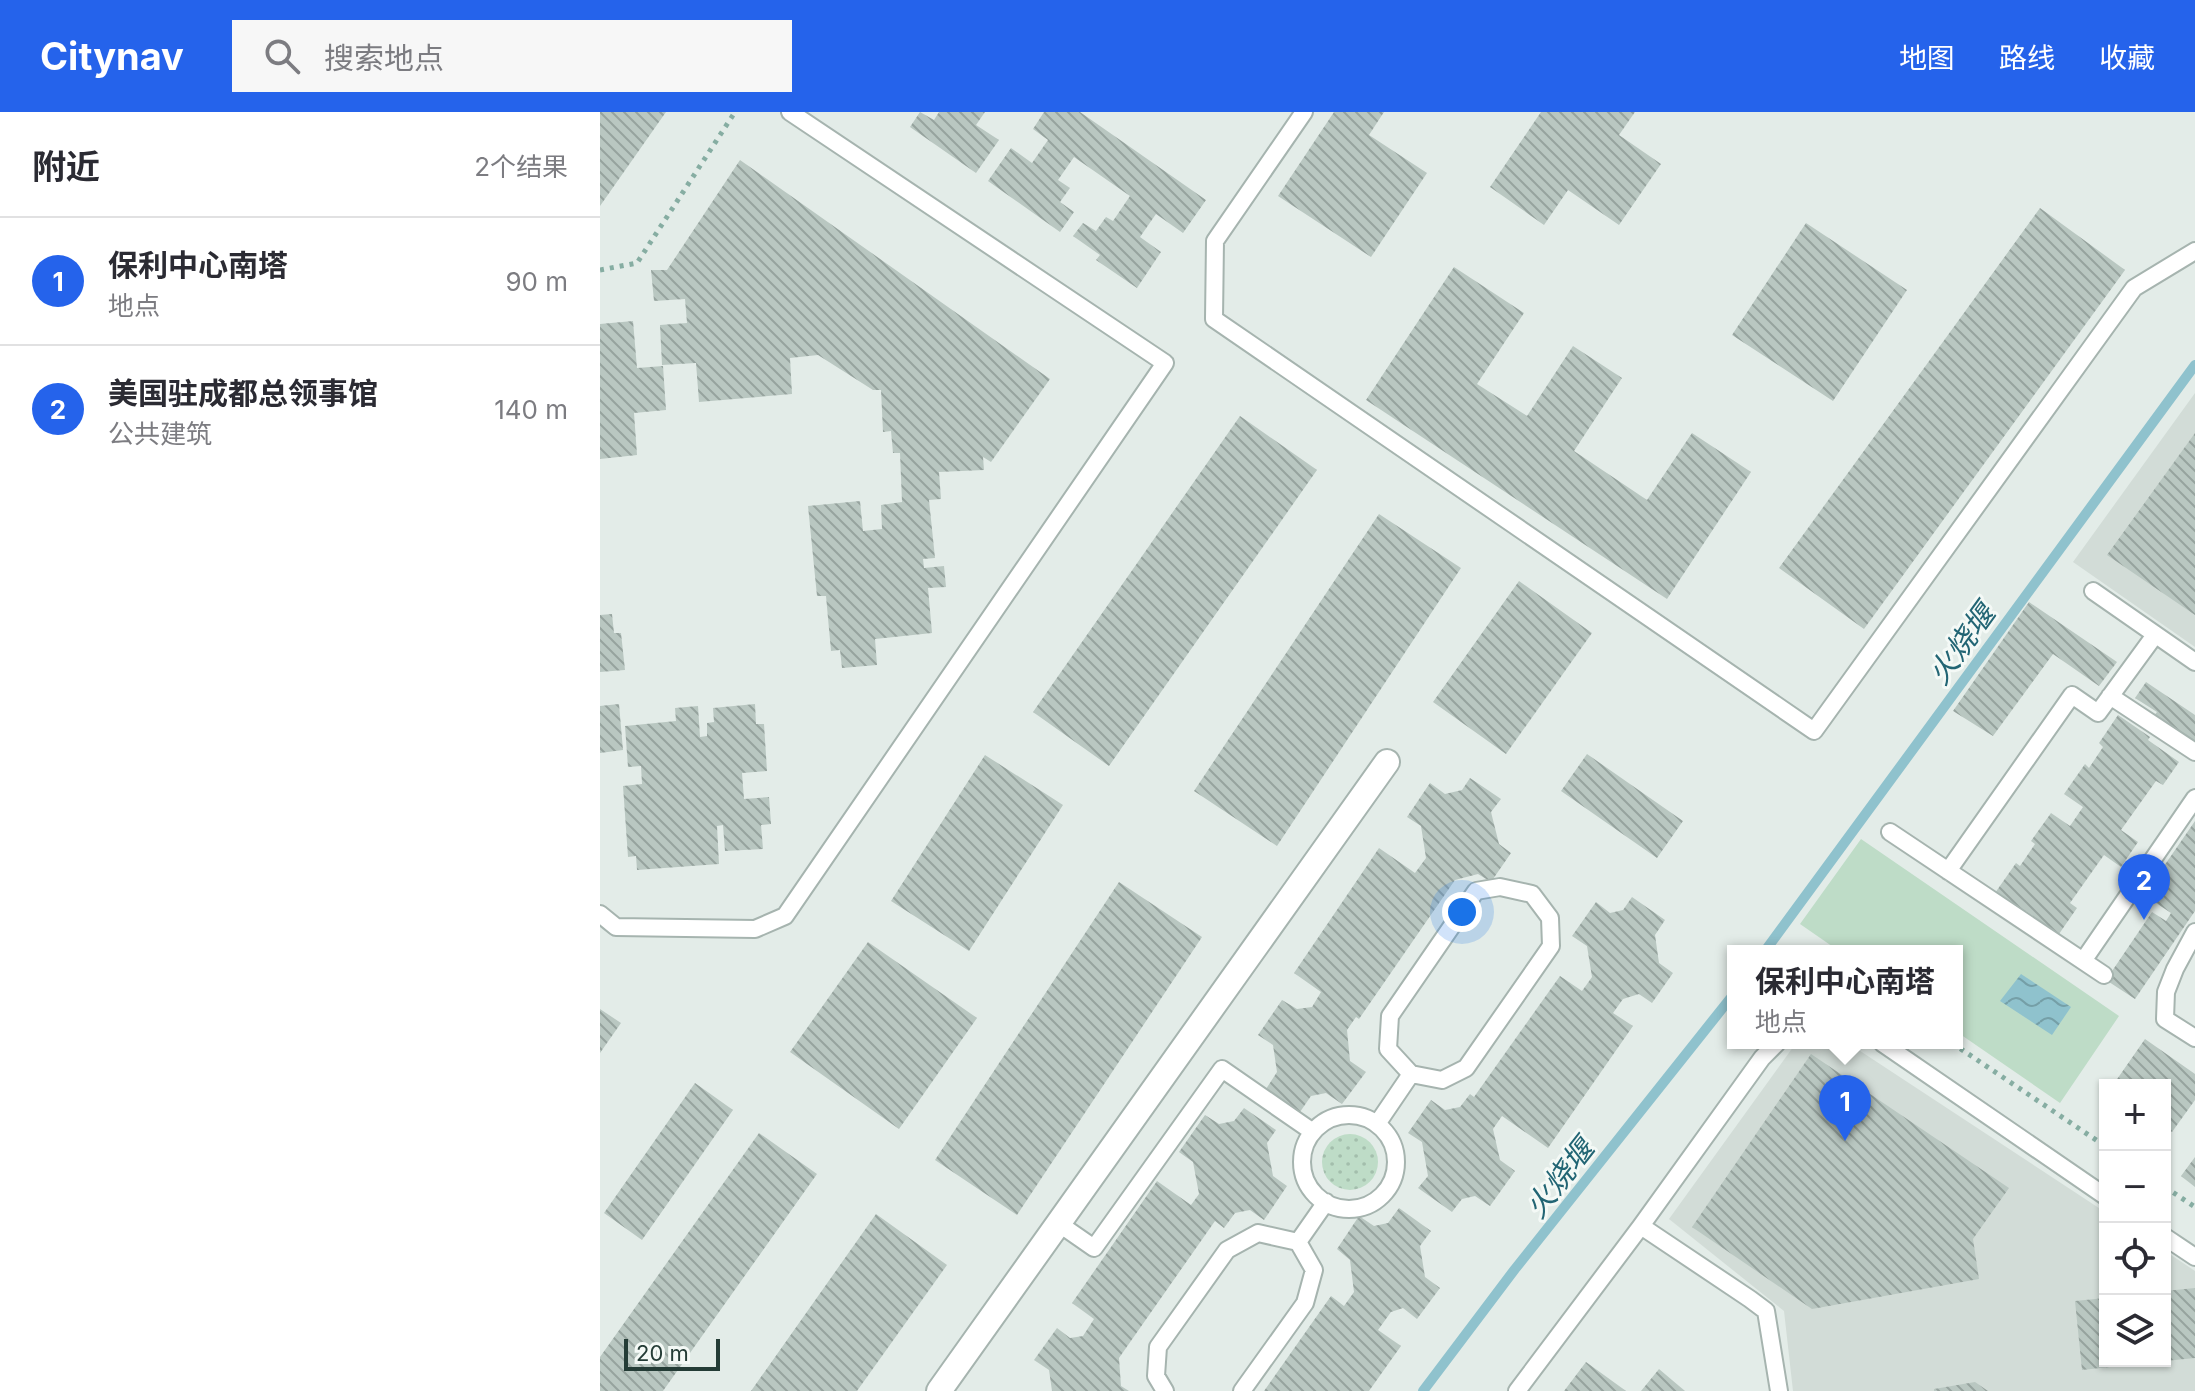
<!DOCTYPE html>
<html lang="zh">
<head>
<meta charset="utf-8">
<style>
  :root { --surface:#fff; --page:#f7f7f7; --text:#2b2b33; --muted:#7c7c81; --line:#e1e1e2; --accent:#2563eb }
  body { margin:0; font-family:Inter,"Noto Sans SC",sans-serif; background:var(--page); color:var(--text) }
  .controls { position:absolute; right:24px; bottom:24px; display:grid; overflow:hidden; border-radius:0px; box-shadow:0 2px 6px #0004 }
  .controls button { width:72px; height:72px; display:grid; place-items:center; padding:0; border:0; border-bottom:2px solid var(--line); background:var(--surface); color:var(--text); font:40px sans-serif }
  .scale { position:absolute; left:24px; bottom:20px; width:96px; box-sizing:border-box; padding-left:8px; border:4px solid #243c36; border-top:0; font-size:22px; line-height:28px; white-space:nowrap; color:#243c36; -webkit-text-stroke:6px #f4f9f6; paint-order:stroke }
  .you { position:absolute; left:862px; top:800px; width:28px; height:28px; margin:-20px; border:6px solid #fff; border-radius:50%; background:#1a73e8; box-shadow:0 0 0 12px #1a73e833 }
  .badge { display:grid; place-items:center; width:52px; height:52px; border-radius:50%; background:var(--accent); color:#fff; font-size:26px; font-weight:700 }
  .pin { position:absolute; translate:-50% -66px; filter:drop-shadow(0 2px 4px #0008) }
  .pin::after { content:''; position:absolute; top:42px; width:28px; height:24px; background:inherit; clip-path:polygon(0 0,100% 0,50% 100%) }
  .popup { position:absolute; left:1127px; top:833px; width:236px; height:104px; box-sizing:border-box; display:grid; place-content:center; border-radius:0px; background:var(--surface); filter:drop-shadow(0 2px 6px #0005); font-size:26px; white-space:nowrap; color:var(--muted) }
  .popup b { font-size:30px; color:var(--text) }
  .popup::after { content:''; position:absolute; left:50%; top:100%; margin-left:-16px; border:16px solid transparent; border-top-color:var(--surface) }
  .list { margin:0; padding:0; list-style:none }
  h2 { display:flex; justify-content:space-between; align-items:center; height:104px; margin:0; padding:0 32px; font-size:34px }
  h2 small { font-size:26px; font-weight:400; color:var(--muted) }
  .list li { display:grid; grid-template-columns:52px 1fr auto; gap:24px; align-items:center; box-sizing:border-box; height:128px; padding:0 32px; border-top:2px solid var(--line) }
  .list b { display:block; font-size:30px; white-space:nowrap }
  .list p { margin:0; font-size:26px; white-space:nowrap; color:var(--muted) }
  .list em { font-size:26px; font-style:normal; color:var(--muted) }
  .icon { flex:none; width:44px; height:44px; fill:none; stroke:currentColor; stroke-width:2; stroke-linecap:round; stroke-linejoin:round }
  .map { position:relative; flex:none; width:1595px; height:1279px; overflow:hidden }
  header { display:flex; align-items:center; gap:48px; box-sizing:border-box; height:112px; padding:0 40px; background:var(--accent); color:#fff }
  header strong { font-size:38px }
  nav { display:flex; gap:44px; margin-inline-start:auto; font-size:28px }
  .search { width:560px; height:72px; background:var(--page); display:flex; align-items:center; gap:20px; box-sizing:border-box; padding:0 28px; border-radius:0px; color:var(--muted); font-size:30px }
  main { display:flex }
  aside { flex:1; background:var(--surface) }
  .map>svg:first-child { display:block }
</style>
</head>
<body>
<header>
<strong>Citynav</strong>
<div class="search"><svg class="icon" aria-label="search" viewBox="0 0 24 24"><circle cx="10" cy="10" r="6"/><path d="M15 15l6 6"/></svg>搜索地点</div>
<nav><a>地图</a><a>路线</a><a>收藏</a></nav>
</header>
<main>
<aside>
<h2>附近<small>2个结果</small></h2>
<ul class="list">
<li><span class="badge">1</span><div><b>保利中心南塔</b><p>地点</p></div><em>90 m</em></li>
<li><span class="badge">2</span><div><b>美国驻成都总领事馆</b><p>公共建筑</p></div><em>140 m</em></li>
</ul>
</aside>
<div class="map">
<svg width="1595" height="1279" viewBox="0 0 1595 1279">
  <defs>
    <pattern id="garden-dots" width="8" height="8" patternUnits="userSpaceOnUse" patternTransform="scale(2)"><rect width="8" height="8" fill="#bedcc7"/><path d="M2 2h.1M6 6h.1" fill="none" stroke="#a3beac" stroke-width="1.8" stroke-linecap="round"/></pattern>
    <pattern id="water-waves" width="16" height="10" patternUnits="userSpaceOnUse" patternTransform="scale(2)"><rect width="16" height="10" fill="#8fc2cd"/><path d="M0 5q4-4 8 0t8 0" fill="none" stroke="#759fa7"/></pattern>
    <pattern id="building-back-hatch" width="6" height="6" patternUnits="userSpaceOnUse" patternTransform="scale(2)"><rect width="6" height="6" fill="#b9c7c1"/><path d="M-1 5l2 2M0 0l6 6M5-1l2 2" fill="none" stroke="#96a39e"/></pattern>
  </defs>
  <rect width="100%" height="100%" fill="#e3ece8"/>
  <path fill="#d2dcd7" d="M1595 281V535L1473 450Z
    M1196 931H1248L1505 1100V1249H1565V1139L1595 1159V1279H1193L1184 1199 1069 1107Z"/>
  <path fill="url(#garden-dots)" d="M722 1050a28 28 0 1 1 56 0a28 28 0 1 1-56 0Z"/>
  <path fill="#bedcc7" d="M1261 727 1519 904 1460 991 1357 920V839H1239L1200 812Z"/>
  <path fill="url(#water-waves)" d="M1421 862 1471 895 1452 923 1400 889Z"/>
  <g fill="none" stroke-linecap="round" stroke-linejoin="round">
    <path stroke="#8fc2cd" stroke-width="10" d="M1165 839 1595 253
      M823 1279 915 1157 1133 883"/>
  </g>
  <path fill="url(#building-back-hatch)" d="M0 0H66L0 94Z
    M320 0 334 8 339 0H385L376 13 399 28 376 61 310 15Z
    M444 0H480L606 88 583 121 556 102 540 125 561 140 537 176 496 148 500 143 473 124 483 111 496 119 506 105 513 109 530 84 474 45 458 68 470 76 460 90 474 100 460 120 388 69 411 36 432 51 448 28 433 17Z
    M734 0H784L769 23 827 61 771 145 678 84Z
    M941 0H1035L1019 23 1061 52 1019 113 968 78 944 113 890 75Z
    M140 48 450 267 391 350 383 345 384 358 339 360 341 387 329 388 335 446 323 447 324 456 344 454 346 475 328 476 332 521 275 527 277 553 242 556 240 538 231 539 226 484H217L208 394 260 389 263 419 282 417 281 393 302 390 300 341H293L291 319 283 320 281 278H273L218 243 190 246 192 282 99 290 96 251 62 253 60 213 87 211 85 187 54 189 51 158H67Z
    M1440 96 1525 158 1264 517 1179 456Z
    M1206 111 1307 178 1233 289 1132 223Z
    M854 155 924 201 877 272 927 304 973 234 1022 266 974 339 1047 388 1092 321 1151 360 1067 487 766 288Z
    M33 209 37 256 63 254 66 298 34 301 37 343 0 347V212Z
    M640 304 717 358 509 654 433 600Z
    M1595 321V503L1507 443Z
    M779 402 861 456 677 734 594 679Z
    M919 469 992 521 906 642 833 590Z
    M1429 490 1517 550 1499 574 1453 542 1393 624 1353 599Z
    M12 502 14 521H21L25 558 0 560V503Z
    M1546 570 1595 603V634L1552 606 1557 600 1535 586Z
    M19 592 23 638 0 641V594Z
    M155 592 156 612H164L167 659 142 661 144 687 169 685 171 712 161 713 163 737 125 739 123 713 117 714 119 752 37 758 36 744 28 745 23 674 42 672 41 654 28 655 25 614 76 609 75 596 98 594 100 625 107 624V611L114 610 113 596Z
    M1518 603 1550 625 1548 628 1579 650 1563 673 1556 669 1521 718 1538 730 1521 755 1504 743 1470 791 1477 796 1459 822 1426 799 1424 802 1395 781 1416 751 1420 754 1435 732 1431 729 1451 701 1470 714 1483 695 1464 682 1485 652 1489 656 1503 635 1499 631Z
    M987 642 1083 709 1057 746 961 679Z
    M385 643 463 693 369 839 291 789Z
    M870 666 901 687 891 700 899 732 911 741 891 770 878 762 855 768 759 907 756 905 747 918 750 949 766 960 742 992 726 981 711 984 700 1000 666 977 677 960 673 933 658 923 682 888 697 897 712 895 721 880 694 861 779 736 815 761 826 746 821 714 807 705 830 671 845 682 862 678Z
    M1595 709V799L1535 887 1506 868 1552 800 1566 809 1571 801 1544 783Z
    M519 770 602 825 417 1103 335 1048Z
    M1032 785 1065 808 1055 823 1059 851 1073 861 1052 891 1039 882 1023 887 1013 901 1033 914 948 1036 902 1004 893 1017 900 1048 915 1059 890 1094 875 1084 862 1087 852 1100 818 1076 828 1064 822 1030 808 1021 831 988 845 998 860 995 870 982 874 985 960 864 982 879 992 865 987 834 972 824 996 790 1010 801 1023 798Z
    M268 830 377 906 299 1017 190 940Z
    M0 897 21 911 0 941Z
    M1545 927 1595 962V988L1572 1020 1565 1015V973H1513Z
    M1211 942 1409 1076 1373 1127 1379 1167 1212 1197 1092 1115Z
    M95 971 133 998 42 1128 4 1101Z
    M644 996 676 1018 667 1031 673 1064 687 1074 664 1108 650 1098 635 1101 624 1116 615 1109 519 1246 521 1274 529 1279H452L449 1258 434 1248 457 1216 470 1226 483 1224 494 1207 472 1191 557 1069 591 1093 599 1082 593 1050 579 1040 605 1003 619 1012 634 1009Z
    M159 1021 217 1062 63 1279H0V1245Z
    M1595 1045V1075L1581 1064Z
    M799 1096 831 1119 820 1134 825 1165 840 1176 817 1207 803 1196 791 1200 778 1218 801 1234 769 1279H664L731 1184 744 1194 754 1180 750 1148 737 1137 759 1104 774 1114 788 1111Z
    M276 1102 347 1153 257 1279H151Z
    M1595 1176V1246L1565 1249V1179Z
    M1505 1186V1249H1546V1251L1482 1258 1475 1189Z
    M986 1250 1026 1279H964Z
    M1059 1257 1085 1279H1041Z
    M1375 1270 1388 1279H1334V1277Z"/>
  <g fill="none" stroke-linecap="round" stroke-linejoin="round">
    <g stroke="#a6b4af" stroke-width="20">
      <path id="lane" d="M704 0 615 129 614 207 1214 619 1534 176 1595 139
        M1493 479 1595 550
        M1510 584 1595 640
        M1290 720 1504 863
        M1348 759 1472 583 1498 601 1555 523
        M0 802 16 815 155 817 185 804 565 251 190 0
        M1595 820 1575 857 1566 880 1565 907 1595 926
        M1483 849 1595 686
        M1282 931 1505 1084
        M702 1050a47 47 0 1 1 94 0a47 47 0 1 1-94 0Z
        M777 1012 811 962 842 968 866 956 951 834 950 806 932 782 900 775 876 779 790 904 788 937 811 962
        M458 1111 494 1136 622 957 713 1020
        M1041 1114 1150 1187 1166 1199 1179 1279
        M1565 1125 1595 1145
        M698 1130 726 1090
        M565 1279 556 1264 558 1235 627 1138 658 1121 698 1130 714 1158 705 1191 642 1279
        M917 1279 1041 1114 1162 946 1177 931"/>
    </g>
    <g stroke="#a6b4af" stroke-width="28">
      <path id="street" d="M339 1279 787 650"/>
    </g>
    <path stroke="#86ada2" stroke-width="5" stroke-dasharray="4 6" stroke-linecap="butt" d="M0 158 37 151 135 0
      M1352 931 1505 1034
      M1565 1075 1595 1095"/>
    <use href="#lane" stroke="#fff" stroke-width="16"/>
    <use href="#street" stroke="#fff" stroke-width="24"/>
  </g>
  <g text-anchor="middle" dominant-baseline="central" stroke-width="6" stroke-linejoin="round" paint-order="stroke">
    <g font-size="30" font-style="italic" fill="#226574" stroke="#f4f9f6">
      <text transform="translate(1361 532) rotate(-54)">火烧堰</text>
      <text transform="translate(959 1066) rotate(-52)">火烧堰</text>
    </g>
  </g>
</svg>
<div class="controls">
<button>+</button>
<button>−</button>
<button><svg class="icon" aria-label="locate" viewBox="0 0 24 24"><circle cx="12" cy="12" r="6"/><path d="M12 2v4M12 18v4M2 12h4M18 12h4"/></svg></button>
<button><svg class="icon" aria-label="layers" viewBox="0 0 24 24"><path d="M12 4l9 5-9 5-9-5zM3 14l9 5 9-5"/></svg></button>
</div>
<div class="scale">20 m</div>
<div class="you"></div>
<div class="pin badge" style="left:1245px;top:1029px">1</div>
<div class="popup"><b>保利中心南塔</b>地点</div>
<div class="pin badge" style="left:1544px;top:808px">2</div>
</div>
</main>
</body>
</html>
